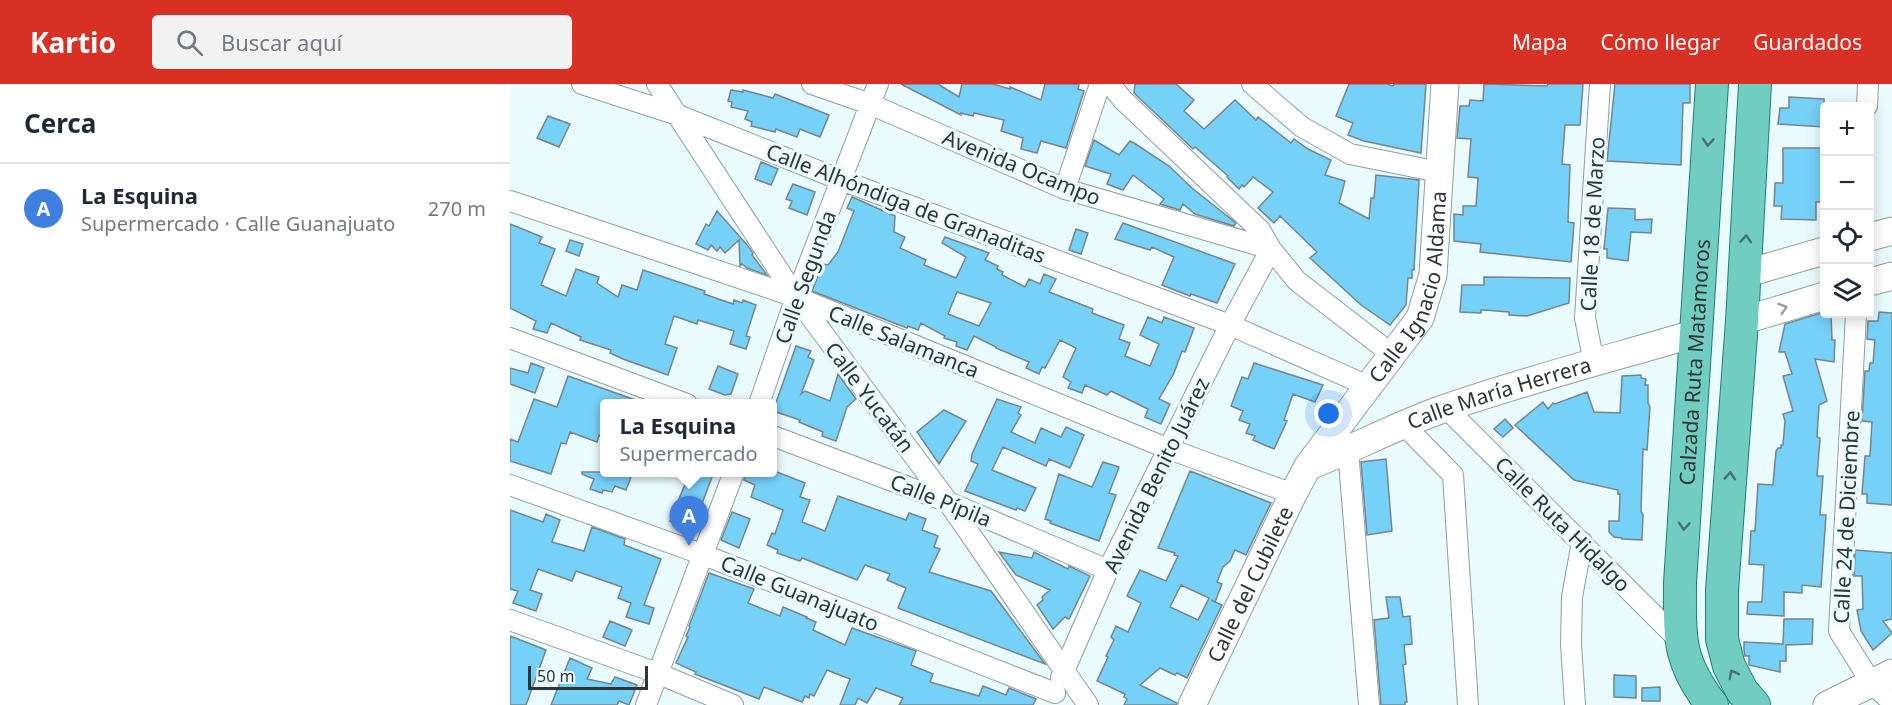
<!DOCTYPE html>
<html lang="es">
<head>
<meta charset="utf-8">
<style>
  :root { --surface:#fff; --page:#f2f2f3; --text:#1f2937; --muted:#747a83; --line:#e0e1e3; --accent:#d93025 }
  body { margin:0; font-family:"Noto Sans",sans-serif; background:var(--page); color:var(--text) }
  .controls { position:absolute; right:18px; top:18px; display:grid; overflow:hidden; border-radius:6px; box-shadow:0 3px 15px #0003 }
  .controls button { width:54px; height:54px; display:grid; place-items:center; padding:0; border:0; border-bottom:2px solid var(--line); background:var(--surface); color:var(--text); font:30px sans-serif }
  .scale { position:absolute; left:18px; bottom:15px; width:120px; box-sizing:border-box; padding-left:6px; border:3px solid #2e3536; border-top:0; font-size:16px; line-height:21px; white-space:nowrap; color:#2e3536; -webkit-text-stroke:4px #eafbfd; paint-order:stroke }
  .you { position:absolute; left:819px; top:330px; width:21px; height:21px; margin:-15px; border:4px solid #fff; border-radius:50%; background:#1a73e8; box-shadow:0 0 0 9px #1a73e833 }
  .badge { display:grid; place-items:center; width:39px; height:39px; border-radius:50%; background:var(--accent); color:#fff; font-size:20px; font-weight:700 }
  .pin { position:absolute; translate:-50% -50px; filter:drop-shadow(0 2px 3px #0008) }
  .pin::after { content:''; position:absolute; top:32px; width:21px; height:18px; background:inherit; clip-path:polygon(0 0,100% 0,50% 100%) }
  .popup { position:absolute; left:90px; top:315px; width:177px; height:78px; box-sizing:border-box; display:grid; place-content:center; border-radius:6px; background:var(--surface); filter:drop-shadow(0 2px 4px #0005); font-size:20px; white-space:nowrap; color:var(--muted) }
  .popup b { font-size:22px; color:var(--text) }
  .popup::after { content:''; position:absolute; left:50%; top:100%; margin-left:-12px; border:12px solid transparent; border-top-color:var(--surface) }
  .list { margin:0; padding:0; list-style:none }
  h2 { display:flex; justify-content:space-between; align-items:center; height:78px; margin:0; padding:0 24px; font-size:26px }
  h2 small { font-size:20px; font-weight:400; color:var(--muted) }
  .list li { display:grid; grid-template-columns:39px 1fr auto; gap:18px; align-items:center; box-sizing:border-box; height:90px; padding:0 24px; border-top:2px solid var(--line) }
  .list b { display:block; font-size:22px; white-space:nowrap }
  .list p { margin:0; font-size:20px; white-space:nowrap; color:var(--muted) }
  .list em { font-size:20px; font-style:normal; color:var(--muted) }
  .icon { flex:none; width:33px; height:33px; fill:none; stroke:currentColor; stroke-width:2; stroke-linecap:round; stroke-linejoin:round }
  .map { position:relative; flex:none; width:1382px; height:621px; overflow:hidden }
  header { display:flex; align-items:center; gap:36px; box-sizing:border-box; height:84px; padding:0 30px; background:var(--accent); color:#fff }
  header strong { font-size:28px }
  nav { display:flex; gap:33px; margin-inline-start:auto; font-size:21px }
  .search { width:420px; height:54px; background:var(--page); display:flex; align-items:center; gap:15px; box-sizing:border-box; padding:0 21px; border-radius:6px; color:var(--muted); font-size:22px }
  main { display:flex }
  aside { flex:1; background:var(--surface) }
  .map>svg:first-child { display:block }
</style>
</head>
<body>
<header>
<strong>Kartio</strong>
<div class="search"><svg class="icon" aria-label="search" viewBox="0 0 24 24"><circle cx="10" cy="10" r="6"/><path d="M15 15l6 6"/></svg>Buscar aquí</div>
<nav><a>Mapa</a><a>Cómo llegar</a><a>Guardados</a></nav>
</header>
<main>
<aside>
<h2>Cerca<small></small></h2>
<ul class="list">
<li><span class="badge" style="background:#3f7fe0">A</span><div><b>La Esquina</b><p>Supermercado · Calle Guanajuato</p></div><em>270 m</em></li>
</ul>
</aside>
<div class="map">
<svg width="1382" height="621" viewBox="0 0 1382 621">
  <rect width="100%" height="100%" fill="#eafbfd"/>
  <path fill="#76d1f9" stroke="#77848b" stroke-width="1.5" fill-rule="evenodd" d="M391 0H428L449 13 452 0H483L500 5V3L531 16 535 0H569L568 5 574 7 556 64 531 57 527 69 511 65 513 54 491 47 494 36 464 29 463 32 451 29V31Z
    M625 0H666L684 16 674 27 694 45 725 16 746 36 748 33 781 59 784 55 798 65 821 76 815 91 835 97 829 119 859 135 861 114H864L866 91 909 96 904 186H902V194H898L896 221 880 241 851 221 800 174 807 168 770 132 764 139 748 124 763 108 743 93 734 103 732 101 729 105 717 93 718 92 685 63 683 65 624 9Z
    M839 0H877L883 2 884 0H916L911 69 854 57 838 51 843 39 826 32Z
    M974 0 1037 2 1038 0H1073L1070 41H1055L1052 80 1060 81 1058 138 1064 139 1061 178 970 168 971 160 944 157V130L953 131V122H966L968 94 958 93 961 55 947 54 950 22H959L960 16 973 17Z
    M1105 0H1180V19H1173L1171 81 1097 77Z
    M221 6 233 8V6L263 14 265 10 319 31 310 53 290 45 287 53 266 45 265 48 241 42 242 38 235 35 238 27 221 23 222 18 218 17Z
    M1279 13 1314 15V43L1268 40 1270 24H1279Z
    M38 32 60 40 49 63 27 54Z
    M584 56 609 71 620 57 624 59 659 82 683 105 726 139 724 142 685 130 673 120 670 126 650 120 654 115 623 91 613 106 597 100 601 90 575 82Z
    M1273 64H1314V118H1306V136L1271 135 1272 122H1264L1265 99H1273Z
    M251 78 268 85 261 101 245 95Z
    M283 100 305 108 297 131 279 124 282 117 276 115Z
    M342 113 385 132 384 148 395 153 390 164 416 176 414 181 446 194 456 173 432 159 435 153 479 169 475 176 488 182 487 185 493 188 492 191 515 203 519 195 530 200 534 190 546 195 539 208 583 225 582 229 614 241 609 255 620 259 615 272 640 282 649 260 630 251 638 233 652 239 654 233 684 244 675 268 672 267 664 289 649 315 660 320 651 340 635 333 638 325 601 307 597 311 575 301 572 309 558 304 561 298 553 293 566 264 550 256 535 284 532 283 529 290 516 284 519 278 486 264V263L464 252 457 266 446 262 447 258 434 254 435 252 411 239 408 246 398 242 397 244 302 207 313 180 318 181 328 168 344 127 337 124ZM447 208 481 219 469 242 438 230Z
    M1098 124 1125 125V136L1142 135 1141 149 1121 148 1118 177 1097 174V165H1094Z
    M207 127 238 162 243 169 242 171 257 191 237 184 232 180 230 182 229 156 215 169 210 163 207 167 201 161 198 166 186 160 196 140 199 142Z
    M613 139 725 180 707 219 681 210 680 212 652 201 664 173 642 163 640 166 605 155Z
    M0 140 32 153 29 159 45 165 31 201 56 212 66 185 89 193 87 199 108 213 112 201 127 206 133 186 195 207 194 210 223 220 224 216 232 219 233 216 246 221 236 252 240 253 236 265 220 260 224 247 188 236 187 240 164 232 155 260 167 264 158 291 113 275 100 269 101 266 70 256 71 253 41 239 37 249 23 245 26 237 0 224Z
    M566 145 578 149 571 170 559 166Z
    M60 156 73 160 69 172 56 167Z
    M974 193 1060 194 1059 219 1017 232 999 231V228L974 226H971V229L950 228 952 201H974Z
    M1314 228 1321 230 1322 256H1325L1324 278 1305 275 1317 317 1309 321 1307 353 1310 354 1307 392H1313L1310 431H1316L1311 503 1292 501V509L1274 508V532L1237 530 1238 518H1252L1254 481 1239 480 1241 447H1245L1248 400 1263 401 1266 367 1268 364H1271V361H1273L1275 337 1273 330 1283 327 1273 292 1282 290 1275 268H1269L1275 240Z
    M1369 228 1382 229V421L1357 419V410H1352L1355 372H1360L1362 338 1352 337 1355 287H1359L1360 279H1363L1365 256 1357 255 1358 237H1368Z
    M286 262 301 267 298 273 304 276 291 310 295 307 320 317 328 290 346 315 337 323 326 357 312 352 313 348 289 338 290 336 263 327Z
    M21 279 34 284 25 309 0 300V284L18 289Z
    M744 279 813 301 805 318 783 310 774 336 777 337 764 365 743 356 745 352 736 349 740 340 729 336 733 327 721 322 732 293 738 295Z
    M208 282 228 290 221 310 215 311 199 305Z
    M1131 291V294L1136 295 1135 301H1138V319L1140 323 1137 366 1133 365 1131 427 1133 431 1132 453V456L1112 455V454L1104 453 1099 448V437H1109L1110 410H1108V406L1064 396 1005 341 1033 318 1038 325 1043 319 1045 320 1077 308 1084 328 1110 329 1112 292Z
    M58 292 131 318 130 320H95V354L89 351 87 358 60 348 56 360 51 359 41 390 0 377V355L8 358 24 315 47 323Z
    M487 315 511 323 508 329 511 331 501 348 525 359 531 344 551 353 556 343 574 351 560 384 539 375 536 382 493 363 482 386 526 404 515 427 507 424 506 426 455 407 468 380 461 377 462 370Z
    M434 326 456 337 429 380 407 348Z
    M995 335 1003 344 993 353 984 345Z
    M876 375 882 447 857 451 851 378Z
    M593 378 609 383 599 409 606 411 589 457 540 439 541 437 535 435 549 390 582 403Z
    M680 387 761 419 736 471 725 466 720 477 713 483 707 498 712 500 705 518 701 516 712 521 677 594 667 589 665 591 650 584 630 601 667 619 666 621H614L617 615 614 613 615 610 587 597 598 573 596 572 604 556 601 553 606 542 618 548 631 519 617 512 630 486 656 497 668 472 664 471 665 469 648 464ZM671 501 699 514 688 536 660 523Z
    M72 388H123L116 406 105 402 102 408 93 406 92 409 80 405 84 395 72 390Z
    M180 388H204L188 430 183 428 177 444 160 437Z
    M236 388H267L295 399 290 413 300 416 292 438 315 447 328 412 396 436 399 429 416 435 412 446 428 452 424 463 430 465 419 488 481 507 535 580 388 524 396 504 377 496 380 490 355 481 347 496 292 474 290 477 267 469 268 466 257 461 262 449 265 450 273 426 241 413 245 401 234 396Z
    M0 426 33 438 36 430 50 436 42 458 74 467 82 443 115 455 114 461 151 475 134 521 144 524 139 540 116 533 121 519 108 514 112 503 66 487 62 497 28 485 20 506 32 510 26 527 3 519 8 507 0 505Z
    M222 428 240 435 229 464 211 456Z
    M1345 466 1382 469V535L1373 537 1382 549 1363 566 1351 547 1347 526 1353 525 1352 492H1344Z
    M489 468 522 474 524 468 558 485 559 482 580 492 559 535 555 533 543 545 527 521 533 516 532 513 540 506 506 491Z
    M199 489 244 505 238 519 270 532 273 523 297 533 296 534 306 538 303 546 335 561 342 544 406 567 401 581 423 590 420 598 469 612 473 602 496 611 499 604 526 615 523 621H389L393 614 366 604 357 619 348 614 345 621H330L340 595 317 586 304 612 300 610 299 614 295 612 292 618 254 603 249 615 239 611 185 590 186 588 166 579 178 553 176 552 180 543 179 542Z
    M876 513H890L893 533 900 532 902 560 894 561 896 580 893 581 897 618H895V621H871L864 536 879 534Z
    M1274 535H1303L1302 560 1276 561V577H1270V588L1239 581V572H1235L1234 566V558L1273 560Z
    M100 537 122 546 115 562 93 553Z
    M0 552 36 566 16 621H0Z
    M60 574 82 584 77 595 101 600 105 593 127 601 119 621 109 617 107 621H41Z
    M1104 591 1126 592V614L1104 613Z
    M1150 603V617H1132V604Z"/>
  <g fill="none" stroke-linecap="round" stroke-linejoin="round">
    <g stroke="#8e9ea0" stroke-width="22">
      <path id="street" d="M72 0 168 31 331 96 720 241 858 302
        M147 0 286 213 438 418 578 621
        M302 0 360 20 555 105 761 165
        M600 0 613 16 750 146 761 165 787 197 883 271
        M742 0 792 43 840 70 929 88
        M1357 22 1358 0
        M555 105 590 0
        M0 117 286 213 659 365 783 410
        M1346 230 1329 547 1362 600 1382 618
        M0 254 177 320
        M1084 279 1075 234 1090 0
        M249 320 286 213 368 0
        M936 324 1170 557
        M893 340 943 391 958 621
        M263 352 438 418 598 486
        M838 366 859 621
        M0 401 194 471 545 609
        M0 536 147 589 223 621
        M551 594 598 486 720 241 761 165
        M136 621 224 388
        M1065 621 1061 560 1062 513 1072 458"/>
    </g>
    <g stroke="#8e9ea0" stroke-width="29">
      <g id="secondary">
        <path d="M1360 153 1382 147"/>
        <path d="M1234 190 1314 167"/>
        <path d="M1360 198 1382 192"/>
        <path d="M1232 237 1314 212"/>
        <path id="s1" d="M799 382C845 364 887 341 933 325 1016 296 1102 274 1187 249"/>
        <path id="s2" d="M682 621 783 410 798 382 910 234 923 191 935 0"/>
        <path d="M1317 621 1382 589"/>
      </g>
    </g>
    <g stroke="#1c8175" stroke-width="34">
      <g id="primary">
        <path id="s3" d="M1202 621C1167 576 1170 553 1170 499L1202 0"/>
        <path d="M1244 621 1232 607 1219 582 1212 555V506L1232 237 1245 0"/>
      </g>
    </g>
    <use href="#street" stroke="#fff" stroke-width="20"/>
    <use href="#secondary" stroke="#fff" stroke-width="27"/>
    <use href="#primary" stroke="#71ccc1" stroke-width="32"/>
  </g>
  <defs><path id="oneway-chevron" d="M-2-3.5L2.5 0L-2 3.5" fill="none" stroke-width="1.6" stroke-linecap="round" stroke-linejoin="round" transform="scale(1.5)"/></defs>
  <g stroke="#49716e">
    <use href="#oneway-chevron" transform="translate(1198 58) rotate(94)"/>
    <use href="#oneway-chevron" transform="translate(1236 155) rotate(-86)"/>
    <use href="#oneway-chevron" transform="translate(1220 392) rotate(-86)"/>
    <use href="#oneway-chevron" transform="translate(1174 442) rotate(94)"/>
    <use href="#oneway-chevron" transform="translate(1223 590) rotate(-118)"/>
  </g>
  <use stroke="#969a9a" href="#oneway-chevron" transform="translate(1273 224) rotate(-17)"/>
  <g text-anchor="middle" dominant-baseline="central" stroke-width="6" stroke-linejoin="round" paint-order="stroke">
    <g font-size="21" fill="#2e3536" stroke="#eafbfd">
      <text transform="translate(512 83) rotate(22)">Avenida Ocampo</text>
      <text transform="translate(396 119) rotate(21)">Calle Alhóndiga de Granaditas</text>
      <text transform="translate(1082 140) rotate(-87)">Calle 18 de Marzo</text>
      <text transform="translate(295 193) rotate(-70)">Calle Segunda</text>
      <text stroke="none"><textPath href="#s2" startOffset="477">Calle Ignacio Aldama</textPath></text>
      <text transform="translate(394 257) rotate(22)">Calle Salamanca</text>
      <text stroke="none"><textPath href="#s3" startOffset="351">Calzada Ruta Matamoros</textPath></text>
      <text stroke="none"><textPath href="#s1" startOffset="204">Calle María Herrera</textPath></text>
      <text transform="translate(360 313) rotate(53)">Calle Yucatán</text>
      <text transform="translate(646 391) rotate(-64)">Avenida Benito Juárez</text>
      <text transform="translate(431 416) rotate(22)">Calle Pípila</text>
      <text transform="translate(1336 433) rotate(-87)">Calle 24 de Diciembre</text>
      <text transform="translate(1053 440) rotate(45)">Calle Ruta Hidalgo</text>
      <text stroke="none"><textPath href="#s2" startOffset="134">Calle del Cubilete</textPath></text>
      <text transform="translate(290 509) rotate(22)">Calle Guanajuato</text>
    </g>
  </g>
</svg>
<div class="controls">
<button>+</button>
<button>−</button>
<button><svg class="icon" aria-label="locate" viewBox="0 0 24 24"><circle cx="12" cy="12" r="6"/><path d="M12 2v4M12 18v4M2 12h4M18 12h4"/></svg></button>
<button><svg class="icon" aria-label="layers" viewBox="0 0 24 24"><path d="M12 4l9 5-9 5-9-5zM3 14l9 5 9-5"/></svg></button>
</div>
<div class="scale">50 m</div>
<div class="you"></div>
<div class="pin badge" style="left:179px;top:462px;background:#3f7fe0">A</div>
<div class="popup"><b>La Esquina</b>Supermercado</div>
</div>
</main>
</body>
</html>
